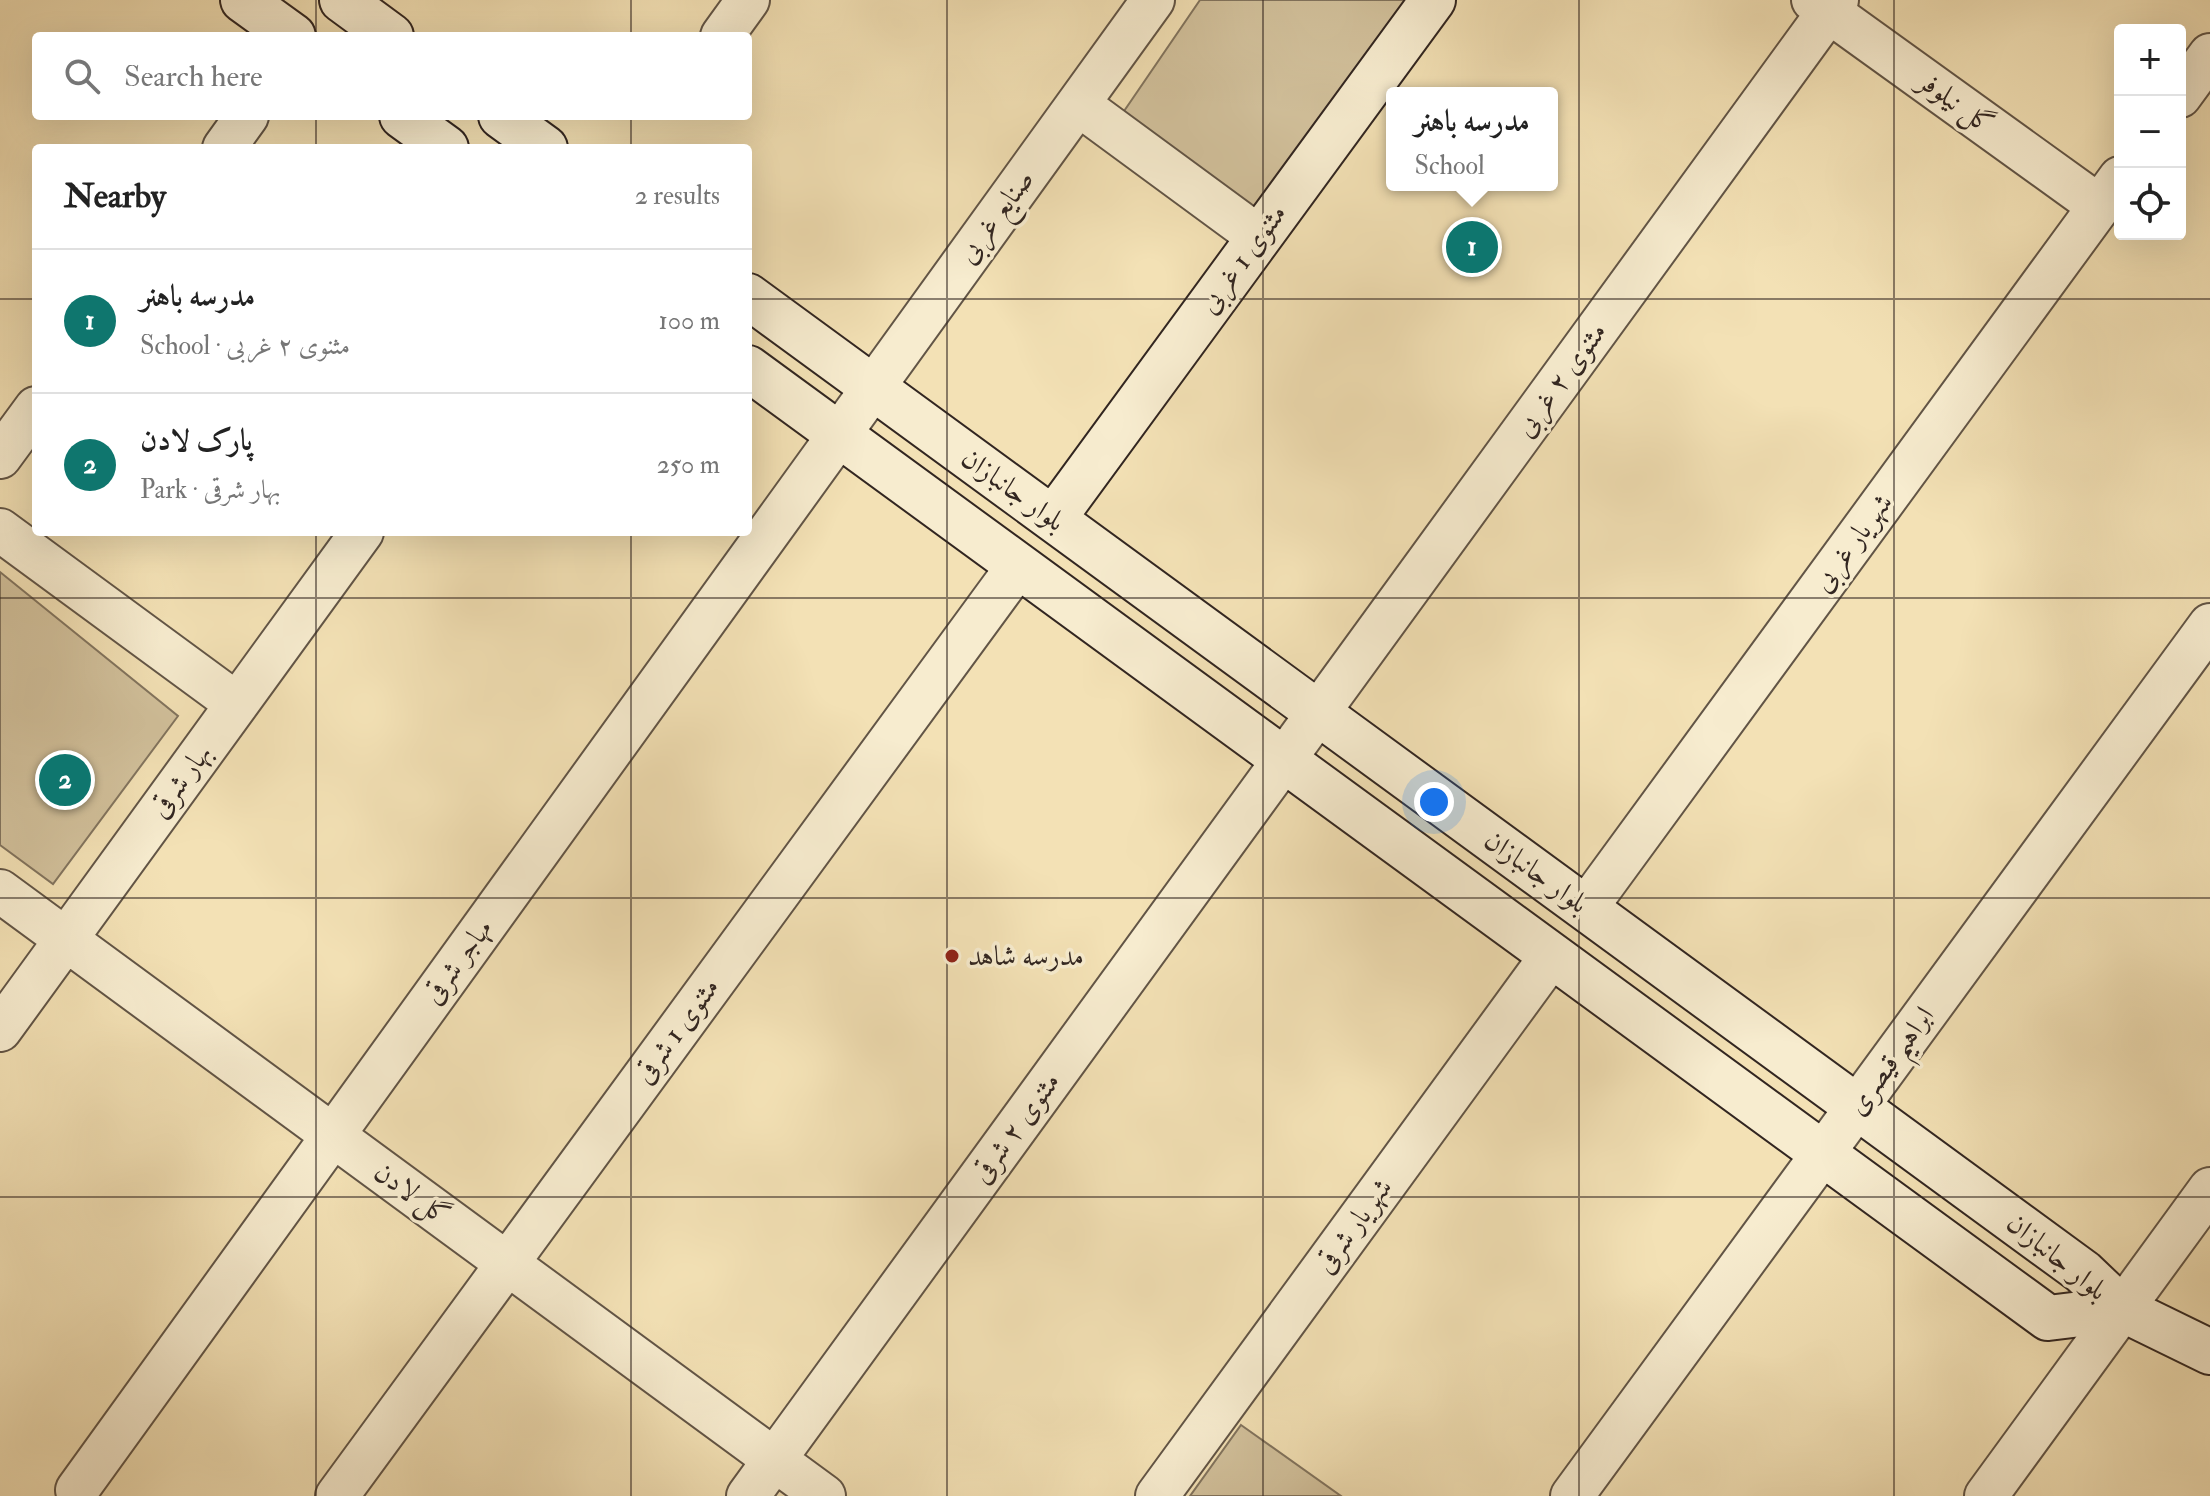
<!DOCTYPE html>
<html lang="en">
<head>
<meta charset="utf-8">
<style>
  :root { --surface:#fff; --page:#f6f6f6; --text:#222; --muted:#767676; --line:#e0e0e0; --accent:#0f766e }
  body { margin:0; font-family:"IM FELL Double Pica",Amiri,serif; background:var(--page); color:var(--text) }
  .controls { position:absolute; right:24px; top:24px; display:grid; overflow:hidden; border-radius:8px; box-shadow:0 8px 32px #0002 }
  .controls button { width:72px; height:72px; display:grid; place-items:center; padding:0; border:0; border-bottom:2px solid var(--line); background:var(--surface); color:var(--text); font:40px sans-serif }
  .you { position:absolute; left:1434px; top:802px; width:28px; height:28px; margin:-20px; border:6px solid #fff; border-radius:50%; background:#1a73e8; box-shadow:0 0 0 12px #1a73e833 }
  .badge { display:grid; place-items:center; width:52px; height:52px; border-radius:50%; background:var(--accent); color:#fff; font-size:26px; font-weight:700 }
  .pin { position:absolute; translate:-50% -50%; border:4px solid #fff; box-shadow:0 2px 8px #0006 }
  .popup { position:absolute; left:1386px; top:87px; width:172px; height:104px; box-sizing:border-box; display:grid; place-content:center; border-radius:8px; background:var(--surface); filter:drop-shadow(0 2px 6px #0005); font-size:26px; white-space:nowrap; color:var(--muted) }
  .popup b { font-size:30px; color:var(--text) }
  .popup::after { content:''; position:absolute; left:50%; top:100%; margin-left:-16px; border:16px solid transparent; border-top-color:var(--surface) }
  .list { margin:0; padding:0; list-style:none }
  h2 { display:flex; justify-content:space-between; align-items:center; height:104px; margin:0; padding:0 32px; font-size:34px }
  h2 small { font-size:26px; font-weight:400; color:var(--muted) }
  .list li { display:grid; grid-template-columns:52px 1fr auto; gap:24px; align-items:center; box-sizing:border-box; height:144px; padding:0 32px; border-top:2px solid var(--line) }
  .list b { display:block; font-size:30px; white-space:nowrap }
  .list p { margin:0; font-size:26px; white-space:nowrap; color:var(--muted) }
  .list em { font-size:26px; font-style:normal; color:var(--muted) }
  .icon { flex:none; width:44px; height:44px; fill:none; stroke:currentColor; stroke-width:2; stroke-linecap:round; stroke-linejoin:round }
  .map { position:relative; flex:none; width:2210px; height:1496px; overflow:hidden }
  .search { position:absolute; background:var(--surface); box-shadow:0 8px 32px #0002; left:32px; top:32px; width:720px; height:88px; display:flex; align-items:center; gap:20px; box-sizing:border-box; padding:0 28px; border-radius:8px; color:var(--muted); font-size:30px }
  .panel { position:absolute; background:var(--surface); box-shadow:0 8px 32px #0002; left:32px; top:144px; width:720px; height:392px; border-radius:8px }
  .map>svg:first-child { display:block }
</style>
</head>
<body>
<div class="map">
<svg width="2210" height="1496" viewBox="0 0 2210 1496">
  <rect width="100%" height="100%" fill="#f3e1b5"/>
  <filter id="stains"><feTurbulence type="fractalNoise" baseFrequency=".0025" numOctaves="4"/><feColorMatrix values="0 0 0 0 .2 0 0 0 0 .09 0 0 0 0 .02 0 0 0 .5 -.17"/></filter>
  <radialGradient id="worn" r=".72"><stop offset=".6" stop-color="#630" stop-opacity="0"/><stop offset="1" stop-color="#630" stop-opacity=".3"/></radialGradient>
  <path fill="#d2c19c" stroke="#82745e" stroke-width="2" d="M1200 0H1408L1253 214 1120 117Z
    M0 572 178 716 53 884 0 845Z
    M1241 1425 1341 1496H1190Z"/>
  <g fill="none" stroke-linecap="round" stroke-linejoin="round">
    <g stroke="#625546" stroke-width="46">
      <path id="street" d="M1813 0 2099 206
        M722 36 748 0
        M2180 96 2210 55
        M1078 104 1259 237
        M224 148 247 116
        M0 457 36 408
        M0 530 237 704
        M0 891 824 1496
        M1586 908 2120 178
        M0 1030 362 532
        M77 1490 1153 0
        M337 1496 1018 566
        M748 1496 1837 0
        M1157 1496 1552 955
        M1572 1496 2210 625
        M1986 1496 2210 1189"/>
    </g>
    <g stroke="#322621" stroke-width="48">
      <path id="secondary" d="M243 0 293 36
        M342 0 391 36
        M402 116 446 148
        M501 116 545 148
        M748 296 2083 1272 2122 1309 2210 1352
        M748 368 2048 1318 2122 1309
        M1053 519 1433 0"/>
    </g>
    <use href="#street" stroke="#f7eccf" stroke-width="42"/>
    <use href="#secondary" stroke="#f7eccf" stroke-width="44"/>
  </g>
  <path fill="none" stroke="#322621" stroke-width="2" stroke-opacity="0.55" d="M316 0V36M631 0V36M947 0V1496M1263 0V1496M1579 0V1496M1894 0V1496M316 116V148M631 116V148M0 299H36M748 299H2210M316 532V1496M631 532V1496M0 598H2210M0 898H2210M0 1197H2210"/>
  <circle fill="#8f2418" stroke="#f7eccf" stroke-width="3" cx="952" cy="956" r="8"/>
  <g text-anchor="middle" dominant-baseline="central" stroke-width="7" stroke-linejoin="round" paint-order="stroke">
    <g font-size="28" fill="#322621" stroke="#f7eccf">
      <text transform="translate(1956 103) rotate(36)">گل نیلوفر</text>
      <text transform="translate(996 217) rotate(-54)">صنایع غربی</text>
      <text transform="translate(1243 259) rotate(-54)">مثنوی 1 غربی</text>
      <text transform="translate(1561 380) rotate(-54)">مثنوی ۲ غربی</text>
      <text transform="translate(1013 490) rotate(36)">بلوار جانبازان</text>
      <text transform="translate(1853 543) rotate(-54)">شهریار غربی</text>
      <text transform="translate(181 781) rotate(-54)">بهار شرقی</text>
      <text transform="translate(1536 872) rotate(36)">بلوار جانبازان</text>
      <text transform="translate(458 962) rotate(-54)">مهاجر شرقی</text>
      <text transform="translate(677 1031) rotate(-54)">مثنوی 1 شرقی</text>
      <text transform="translate(1891 1061) rotate(-54)">ابراهیم قیصری</text>
      <text transform="translate(1016 1128) rotate(-54)">مثنوی ۲ شرقی</text>
      <text transform="translate(412 1194) rotate(36)">گل لادن</text>
      <text transform="translate(1354 1226) rotate(-54)">شهریار شرقی</text>
      <text transform="translate(2057 1257) rotate(39)">بلوار جانبازان</text>
    </g>
    <g font-size="28" fill="#322621" stroke="#f7eccf" text-anchor="start">
      <text x="968" y="956">مدرسه شاهد</text>
    </g>
  </g>
  <rect width="100%" height="100%" filter="url(#stains)"/>
  <rect width="100%" height="100%" fill="url(#worn)"/>
</svg>
<div class="controls">
<button>+</button>
<button>−</button>
<button><svg class="icon" aria-label="locate" viewBox="0 0 24 24"><circle cx="12" cy="12" r="6"/><path d="M12 2v4M12 18v4M2 12h4M18 12h4"/></svg></button>
</div>
<div class="you"></div>
<div class="pin badge" style="left:1472px;top:247px">1</div>
<div class="popup"><b>مدرسه باهنر</b>School</div>
<div class="pin badge" style="left:65px;top:780px">2</div>
<div class="search"><svg class="icon" aria-label="search" viewBox="0 0 24 24"><circle cx="10" cy="10" r="6"/><path d="M15 15l6 6"/></svg>Search here</div>
<section class="panel">
<h2>Nearby<small>2 results</small></h2>
<ul class="list">
<li><span class="badge">1</span><div><b>مدرسه باهنر</b><p>School · مثنوی ۲ غربی</p></div><em>100 m</em></li>
<li><span class="badge">2</span><div><b>پارک لادن</b><p>Park · بهار شرقی</p></div><em>250 m</em></li>
</ul>
</section>
</div>
</body>
</html>
